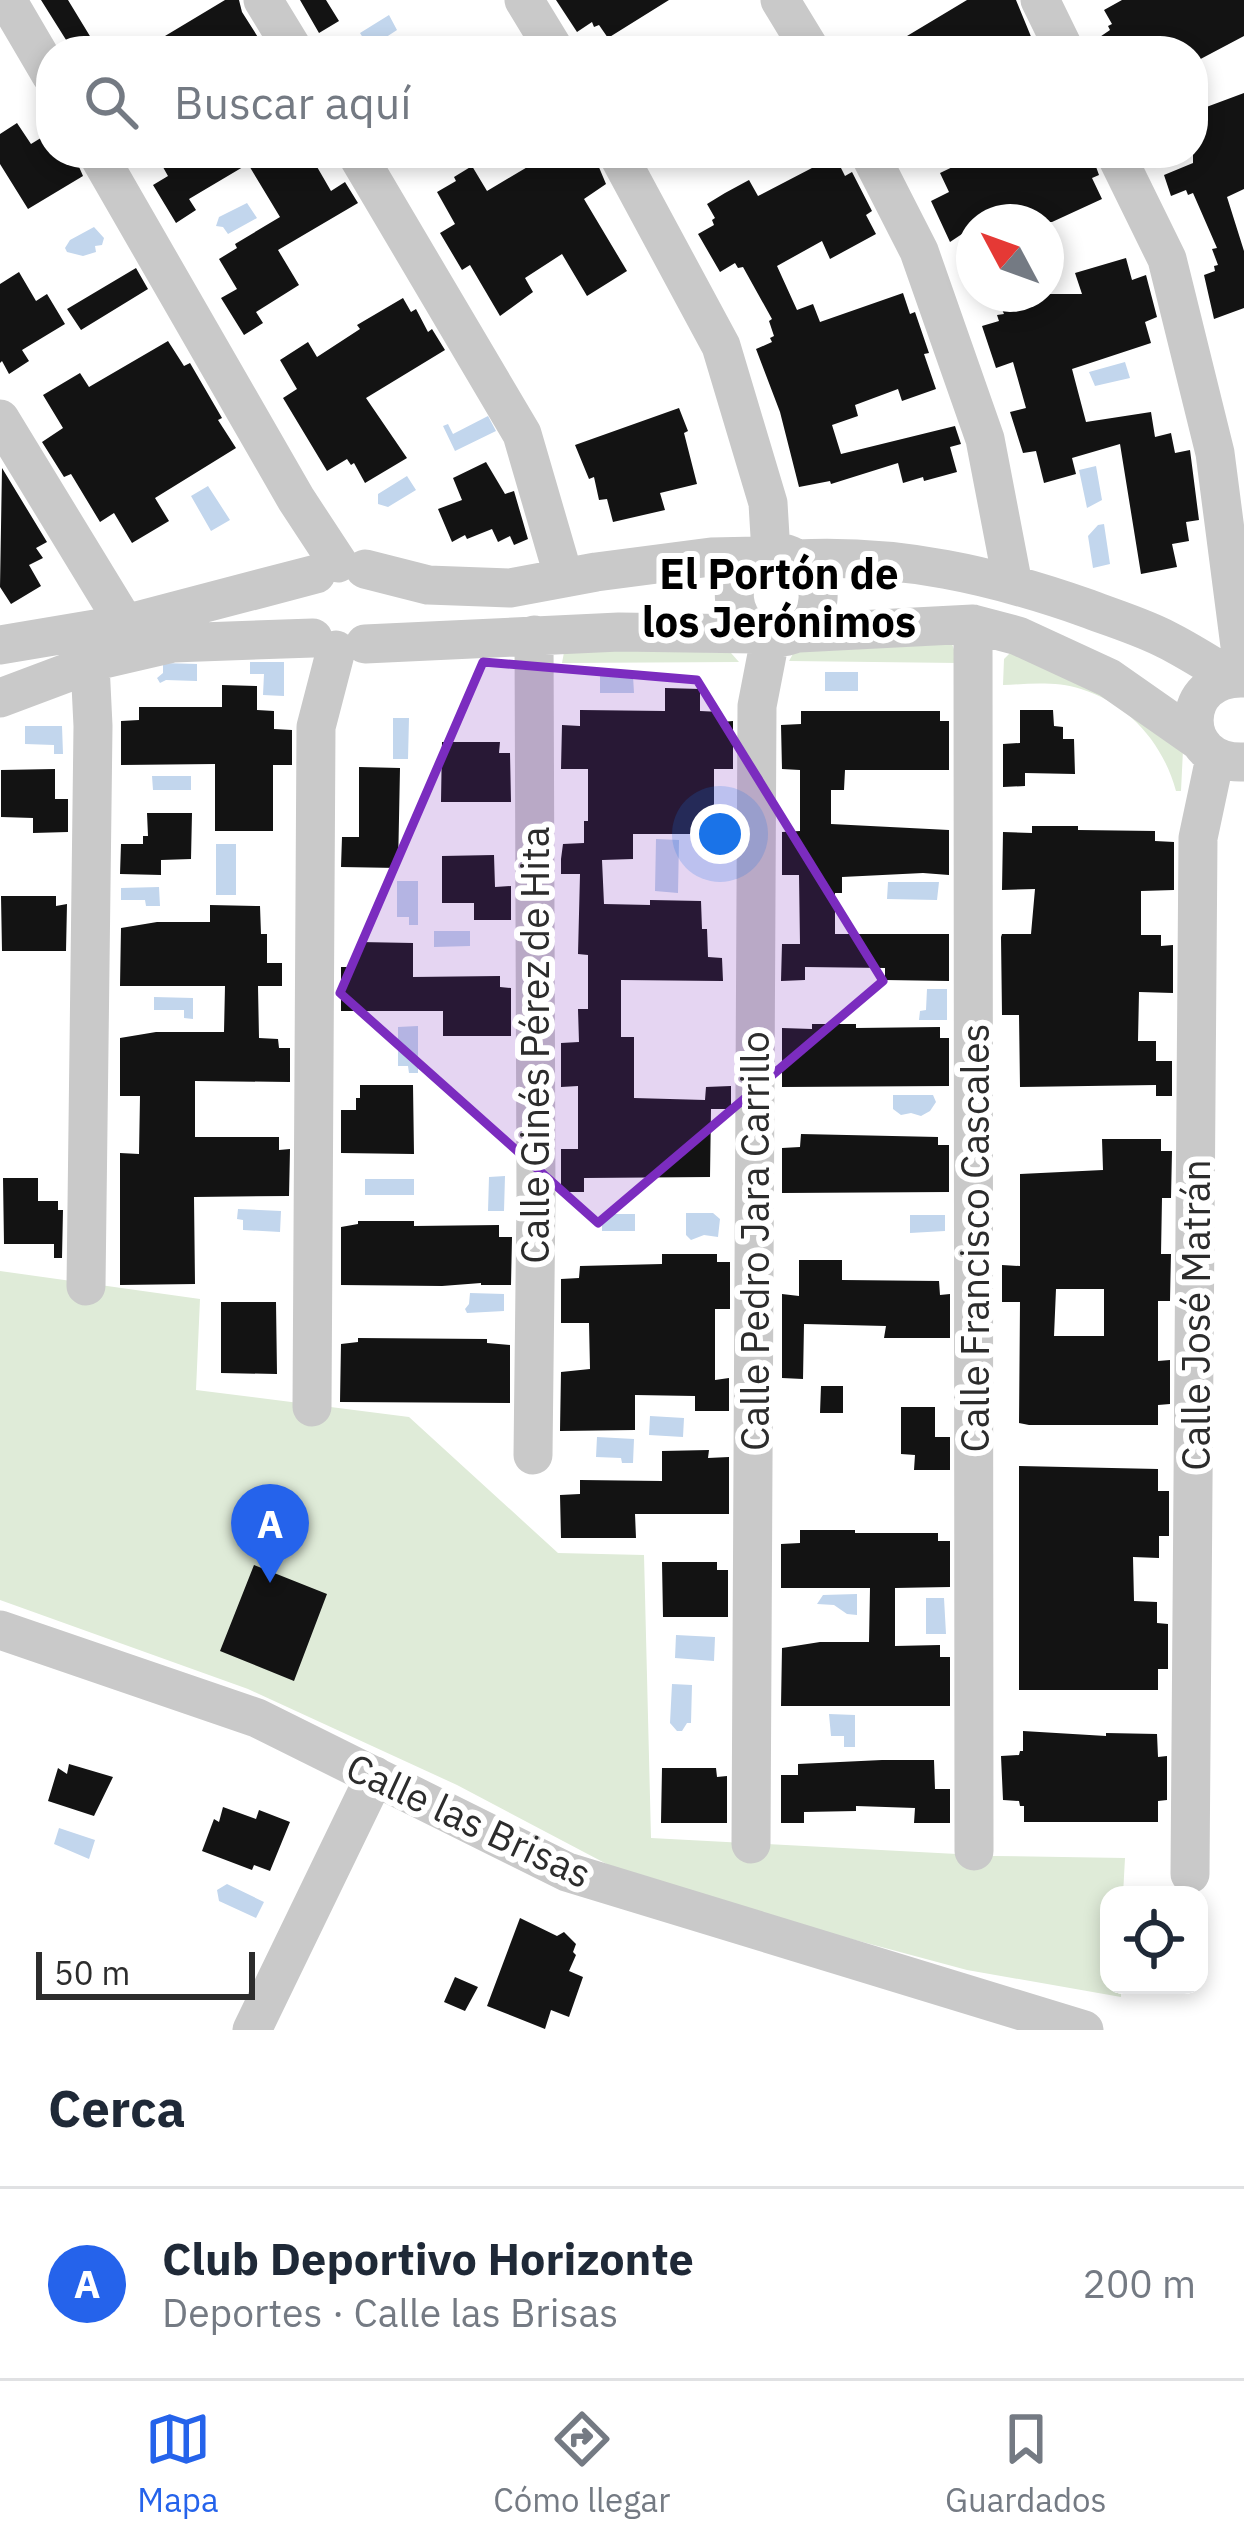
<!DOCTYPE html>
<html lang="es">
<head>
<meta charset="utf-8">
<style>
  :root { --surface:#fff; --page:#f2f2f3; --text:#1f2937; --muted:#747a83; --line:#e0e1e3; --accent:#2563eb }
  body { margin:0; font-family:"IBM Plex Sans",sans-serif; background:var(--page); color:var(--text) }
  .controls { position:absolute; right:36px; bottom:36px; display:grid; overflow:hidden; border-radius:24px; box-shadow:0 6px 18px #0003 }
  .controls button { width:108px; height:108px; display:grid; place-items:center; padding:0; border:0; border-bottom:3px solid var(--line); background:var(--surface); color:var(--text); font:60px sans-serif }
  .compass { position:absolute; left:956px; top:204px; width:108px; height:108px; border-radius:50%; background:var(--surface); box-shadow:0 6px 18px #0003; rotate:311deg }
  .scale { position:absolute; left:36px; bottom:30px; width:219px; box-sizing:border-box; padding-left:12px; border:6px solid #2c2c2c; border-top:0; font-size:33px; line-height:42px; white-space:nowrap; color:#2c2c2c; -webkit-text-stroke:9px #fff; paint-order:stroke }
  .you { position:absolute; left:720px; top:834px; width:42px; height:42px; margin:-30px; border:9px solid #fff; border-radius:50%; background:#1a73e8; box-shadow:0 0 0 18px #1a73e833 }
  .badge { display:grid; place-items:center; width:78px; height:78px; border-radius:50%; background:var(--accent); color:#fff; font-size:39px; font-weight:700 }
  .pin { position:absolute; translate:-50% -99px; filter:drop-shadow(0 3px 6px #0008) }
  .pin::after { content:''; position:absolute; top:63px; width:42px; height:36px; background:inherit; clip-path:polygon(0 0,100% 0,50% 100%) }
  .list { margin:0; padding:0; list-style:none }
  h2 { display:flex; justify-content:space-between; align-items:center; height:156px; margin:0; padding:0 48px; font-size:51px }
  h2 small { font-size:39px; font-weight:400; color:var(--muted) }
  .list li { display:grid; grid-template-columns:78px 1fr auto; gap:36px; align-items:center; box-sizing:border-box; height:192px; padding:0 48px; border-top:3px solid var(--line) }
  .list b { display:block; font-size:45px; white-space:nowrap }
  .list p { margin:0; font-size:39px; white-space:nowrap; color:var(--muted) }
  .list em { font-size:39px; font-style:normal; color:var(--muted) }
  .icon { flex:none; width:66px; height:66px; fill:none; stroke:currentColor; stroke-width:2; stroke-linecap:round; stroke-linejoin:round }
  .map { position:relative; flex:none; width:1244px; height:2030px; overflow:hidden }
  .search { position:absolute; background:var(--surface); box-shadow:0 6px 18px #0003; left:36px; right:36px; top:36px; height:132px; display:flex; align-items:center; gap:30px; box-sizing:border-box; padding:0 42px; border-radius:48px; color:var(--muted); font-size:45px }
  .sheet { height:348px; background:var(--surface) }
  nav { display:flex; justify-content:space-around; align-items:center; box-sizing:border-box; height:168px; border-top:3px solid var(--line); background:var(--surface); font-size:33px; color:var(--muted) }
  nav a { display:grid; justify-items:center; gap:6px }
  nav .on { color:var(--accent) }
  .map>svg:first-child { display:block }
</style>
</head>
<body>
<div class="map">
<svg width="1244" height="2030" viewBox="0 0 1244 2030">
  <rect width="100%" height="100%" fill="#fff"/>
  <path fill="#dfebd8" d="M952 644 959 663 789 661 794 652Z
    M565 647 731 653 739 662 562 663Z
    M1011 652 1088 680 1183 750 1181 791H1176C1163 743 1129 704 1081 689 1056 681 1028 684 1003 685L1004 659Z
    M0 1271 200 1299 196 1390 409 1417 558 1553 644 1555 651 1838 995 1856 1125 1858 1123 1895H1109V1985H1121V1997L967 1970 762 1915 618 1870 457 1785 248 1689 0 1600Z"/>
  <path fill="#c2d6ed" d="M389 15 397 30 365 51 362 46 365 41 360 33Z
    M247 203 257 218 228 234 223 227 216 226 219 217Z
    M94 227 104 238 102 245 95 246 96 252 83 256 67 252 65 248 70 240Z
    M1125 362 1130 378 1095 386 1089 372Z
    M488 416 496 431 455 451 443 426 448 424 453 434Z
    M1096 466 1102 500 1087 508 1079 470Z
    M407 476 416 490 388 507 378 504V494Z
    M208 486 230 520 211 531 191 496Z
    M1104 524 1110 564 1093 568 1088 536 1098 525Z
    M250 662H284V696L263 695 264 674H250Z
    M163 663 197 664V681L166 680 160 683 157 678 163 673Z
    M825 672H858V691H825Z
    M600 675 633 676 634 693H600Z
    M393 718H409L408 759H393Z
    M25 726H62L63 754H54V745L25 744Z
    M152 776H191V790H153Z
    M656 839 679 840 678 893 655 891Z
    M216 844H236V895H216Z
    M397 881H418V925H409V917H397Z
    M888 882H939L937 900 887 899Z
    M159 887 160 906H146L145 900H121V888Z
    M434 931H470V946L434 947Z
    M927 989H947V1020H919L920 1011 926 1010Z
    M154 997 193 998V1019L184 1018V1010H154Z
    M418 1026V1073H409L408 1066H398V1027Z
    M893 1095H933L936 1102 930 1111 921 1116 911 1113 901 1115 893 1109Z
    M505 1176 504 1211H488L489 1177Z
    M365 1179H414V1195H365Z
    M238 1209 281 1211 280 1232 243 1230V1220L237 1219Z
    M686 1213H713L720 1219 718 1237 704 1235 691 1240 686 1235Z
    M602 1214H635V1231H602Z
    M910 1215H945V1231L910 1233Z
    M470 1293 504 1294V1311L467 1313 465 1309 469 1304Z
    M650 1416 684 1418 683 1437 649 1435Z
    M597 1437 634 1439 633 1463H622L621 1458 596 1457Z
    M857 1594V1615L847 1614 834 1605 817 1604 823 1595Z
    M926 1598H944L946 1634H926Z
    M676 1635 715 1637 714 1661 675 1658Z
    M672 1684 692 1685 691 1723H687L682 1731H677L670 1723Z
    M829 1714 855 1715V1747H844V1736H831Z
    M59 1828 95 1840 89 1859 54 1844Z
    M227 1884 264 1902 256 1918 219 1901 217 1890Z"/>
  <path fill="#131313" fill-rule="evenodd" d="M41 0H68L99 51H73Z
    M225 0H239L242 12 261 42 258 44 262 51H140Z
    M300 0H326L339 21 319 33Z
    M556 0H669L608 38 599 25 594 27 592 22 577 32Z
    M967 0H1016L1032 39 1013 51H882Z
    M1122 0H1244V36L1193 63V51H1089L1088 45 1110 30 1108 26 1112 24 1104 10Z
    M1244 93V189L1227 197 1244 251V308L1214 319 1204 275 1215 271 1214 266 1218 265 1212 249 1217 248 1193 193 1188 195 1186 190 1171 196 1164 175 1193 163V112Z
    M17 123 31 144 44 136 51 146V153H73L83 176 28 209 0 164V134Z
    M155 153H309L331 191 345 182 358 203 278 250 299 285 256 312 263 323 244 335 221 298 237 289 219 259 237 248 235 244 280 217 248 164 189 199 196 210 176 223 153 185 168 176Z
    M551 153H593L606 184 584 199 627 271 587 296 562 254 525 278 533 292 500 316 470 265 462 270 440 233 455 224 437 192 456 181 454 177 472 166 487 191Z
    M960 153H1091L1099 175 1092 178 1102 199 1052 222H974V226L950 242 931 201 949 192 940 173 963 162Z
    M835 156 845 176 852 172 872 211 866 215 876 234 830 259 822 241 777 266 797 310 813 304 820 322 903 293 910 314 915 312 929 353 924 354 936 389 902 401 898 389 855 405 858 416 832 425 841 454 955 426 961 444 950 447 957 472 924 481 923 477 903 483 898 463 831 484 830 481 799 487 780 412 756 349 772 342 770 338 774 336 769 321 772 319 743 267 738 268 735 263 720 272 698 234 714 225 712 220 715 218 707 204 725 193 749 180 758 196Z
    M1126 258 1132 280 1146 275 1157 317 1145 322 1151 343 1072 369 1086 422 1151 412 1155 437 1171 433 1175 453 1190 450 1199 520 1186 522 1189 541 1172 544 1177 567 1141 574 1120 444 1072 458 1076 474 1044 483 1036 451 1023 453 1010 412 1026 408 1013 362 996 368 982 326 999 321 997 315 1004 314 995 294H1082L1075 273Z
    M136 268 148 289 81 330 67 309Z
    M19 272 36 301 47 294 65 324 22 350 29 361 9 374 2 361 0 363V284Z
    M403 298 411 312 416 309 428 332 432 329 445 350 366 398 407 458 365 483 354 463 351 465 347 459 327 471 283 398 297 389 280 360 308 342 317 357 360 329 357 325Z
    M168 341 184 366 190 363 222 418 218 420 236 448 155 498 169 521 132 543 114 513 100 522 71 474 64 477 42 442 63 428 43 395 80 373 89 387Z
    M679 408 688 431 684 433 697 484 660 493 665 510 613 522 607 499 599 500 594 477 589 479 575 445Z
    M486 462 505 494 514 491 528 539 514 545 510 536 498 542 492 529 467 539 465 535 452 542 438 509 462 500 453 478Z
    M2 468 47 542 36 548 43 558 29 565 41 586 11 604 0 587Z
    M222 685 257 686V710L274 711V729L292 730V765H273V831H215V764L121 765V721L139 720V707H222Z
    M665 688 700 689V711L721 712V722L733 721V769H714V834H633V859L602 860 604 904 650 905V900L701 901 702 929H707L708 957 722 958 723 981 621 980V1037H634V1098L705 1100 706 1087 731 1086V1109H711L710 1177 584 1178V1192H561V1149H578V1086L561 1087V1043L579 1042 578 1009H588V955L578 954 580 874H561V859L563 844 584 843V821H588V769H561L562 725 580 726V710L665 711Z
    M1020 710H1053L1054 726 1063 727V739H1074L1075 774 1025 773V786L1003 787V744L1020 743Z
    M801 711H940V721H949V770H845L844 790H831V824L949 830V875L923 873 842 877V893H835V934H949V981L885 980V968L805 967V980L781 981 782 944H800L799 875H782V832L800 831V770L782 769 781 725 801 724Z
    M442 742H500L499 753H510L511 802H441Z
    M359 767 400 768 398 868 341 867 342 837H359Z
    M55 769V799H68V832L33 833V818L1 817V770Z
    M147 813H192L191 859 161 860V875L120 874 121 844H143V836H148Z
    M1032 826H1078V830L1155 831V841L1174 842V890L1141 891V935H1161V946L1173 945V993L1139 992 1138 1041H1156V1061H1172V1096H1156V1085L1020 1087 1019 1015H1002L1001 937 1002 934H1031L1035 889 1002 890 1003 832 1032 833Z
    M494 855 495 887 511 886V920H474V903H442V856Z
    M1 896H56V906L67 904 66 951H2Z
    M210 905 260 906 261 934H267V963H282V986H258L259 1038 278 1039 279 1048H290V1082L195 1081V1137H279V1150L290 1149 289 1196 194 1197 195 1284 120 1285V1153L139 1154 140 1096H120V1038L156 1032H224L225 986H120L121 928 157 922H210Z
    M360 942 413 943V977L500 976V987L511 988V1036H443V1011H341V967H355Z
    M812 1024H856V1028L940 1027V1038H949V1086L782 1087V1028L812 1029Z
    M360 1085H413L414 1154 341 1153V1110H356V1098H360Z
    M801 1134 938 1137V1145H949V1192L782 1193V1148L800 1147Z
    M1102 1139H1161V1151H1172L1171 1198H1162L1161 1254H1171L1170 1301H1158V1361L1170 1360V1404L1158 1405V1425H1029L1019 1423 1020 1302H1002V1265L1020 1266V1174L1103 1170ZM1056 1289H1104V1336H1054Z
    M3 1178H38V1201H58V1210H63L62 1258H54V1244H4Z
    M358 1221H414V1226L499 1225V1237H512L511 1285H481V1283L442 1286 341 1285V1227L358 1224Z
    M662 1254H717V1262H730V1309H715V1380L729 1378V1411H695V1396L635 1395V1430L560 1431 561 1372 590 1369 589 1323H561V1279L579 1278 580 1266 662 1264Z
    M799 1260H842V1280L939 1281 940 1295 950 1294V1338H884L886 1326 804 1324 803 1379 782 1378V1294L799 1296Z
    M221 1302H276L277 1374 221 1373Z
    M358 1338 487 1339V1343L510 1345V1403L340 1402 341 1344 358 1342Z
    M821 1386H843V1413H820Z
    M901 1407H935V1437H950V1470H914L915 1455 901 1454Z
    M709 1450 708 1458 729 1457V1514H635L636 1538H561L560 1495 580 1494V1480L662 1481V1451Z
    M1019 1466 1158 1469V1491H1169V1536H1159V1558L1133 1557 1134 1601 1157 1602V1623L1168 1624V1669H1158V1690H1019Z
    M800 1530H855V1533H938V1541H950V1587L895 1588V1646L940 1645V1657H950V1706H781L782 1648 820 1642H869L870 1588H781V1544L800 1543Z
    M662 1562H717V1570H728V1617H663Z
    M254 1565 327 1594 294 1681 220 1651Z
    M1023 1731 1106 1736V1733L1157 1734 1158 1757 1167 1756V1800L1158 1801V1822H1024V1806H1020L1019 1801 1003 1800 1001 1756 1019 1755 1020 1751H1023Z
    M882 1760H934L935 1789H950V1823H914L915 1808 856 1806V1811L804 1812V1823H781V1775H798V1764Z
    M69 1764 113 1777 94 1816 48 1801 58 1768 67 1774Z
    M662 1768H716L717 1777 727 1776V1823H661Z
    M223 1807 256 1819 259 1810 290 1822 270 1871 254 1865 252 1870 202 1851 214 1819 219 1822Z
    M520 1918 557 1936 564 1932 576 1944 573 1952 576 1955 569 1971 583 1977 569 2017 551 2010 545 2029 487 2006Z
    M455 1977 478 1987 465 2011 444 2002Z"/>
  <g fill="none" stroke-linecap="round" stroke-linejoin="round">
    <path stroke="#c9c9c9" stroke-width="39" d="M7 0 51 75
      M263 0 294 51
      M524 0 555 51
      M780 0 811 51
      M1040 0 1065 51
      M97 153 296 499 338 563
      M356 153 522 434 564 578
      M617 153 721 346 768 503 771 553
      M869 153 919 251 985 439 1013 585
      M1115 153 1167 259 1215 453 1244 677
      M0 419 125 624
      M797 559C900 554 993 575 1089 609 1115 619 1142 627 1167 640 1189 651 1210 665 1231 677
      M365 569 428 585 510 588 596 572 711 557 758 556
      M973 624 974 1851
      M799 633 973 624 1018 636 1109 678 1199 741
      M365 644 619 632 755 634C783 643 816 634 818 599 819 585 814 574 804 565 763 525 702 591 755 634
      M0 645 125 624 316 574
      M1244 678C1178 675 1177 765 1244 762
      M0 698 104 659 173 643 313 638
      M86 1286 93 726 90 664
      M312 1407 316 727 336 650
      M533 1455 536 1198 534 635
      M0 1630 257 1718 567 1872 1084 2030
      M751 1844 757 706 770 639
      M1190 1874 1198 838 1215 758
      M252 2030 375 1776"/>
  </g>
  <path fill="#7b2cbf" fill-opacity="0.2" stroke="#7b2cbf" stroke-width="9" stroke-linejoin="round" d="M483 662 697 680 883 981 598 1223 340 993Z"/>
  <g text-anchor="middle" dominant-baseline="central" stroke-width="12" stroke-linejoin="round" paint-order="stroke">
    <g font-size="39" fill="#2c2c2c" stroke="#fff">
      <text transform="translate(534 1045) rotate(-90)">Calle Ginés Pérez de Hita</text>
      <text transform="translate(974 1238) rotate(-90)">Calle Francisco Cascales</text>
      <text transform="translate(754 1241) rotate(-90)">Calle Pedro Jara Carrillo</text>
      <text transform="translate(1195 1315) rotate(-90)">Calle José Matrán</text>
      <text transform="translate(469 1820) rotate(25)">Calle las Brisas</text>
    </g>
    <g font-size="42" font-weight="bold" fill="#000" stroke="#fff">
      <text x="779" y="573">El Portón de<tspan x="779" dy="48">los Jerónimos</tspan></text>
    </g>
  </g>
</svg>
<div class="controls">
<button><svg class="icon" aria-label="locate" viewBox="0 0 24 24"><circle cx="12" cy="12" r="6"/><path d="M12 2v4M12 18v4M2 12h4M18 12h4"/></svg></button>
</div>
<svg class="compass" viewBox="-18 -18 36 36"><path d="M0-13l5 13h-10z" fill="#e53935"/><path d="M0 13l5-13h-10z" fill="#747a83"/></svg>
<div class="scale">50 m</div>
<div class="you"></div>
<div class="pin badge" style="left:270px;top:1583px">A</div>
<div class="search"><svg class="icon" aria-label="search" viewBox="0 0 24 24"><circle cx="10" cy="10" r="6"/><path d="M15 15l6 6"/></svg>Buscar aquí</div>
</div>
<section class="sheet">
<h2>Cerca<small></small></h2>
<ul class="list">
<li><span class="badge">A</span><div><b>Club Deportivo Horizonte</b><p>Deportes · Calle las Brisas</p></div><em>200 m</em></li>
</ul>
</section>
<nav>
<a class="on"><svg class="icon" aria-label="map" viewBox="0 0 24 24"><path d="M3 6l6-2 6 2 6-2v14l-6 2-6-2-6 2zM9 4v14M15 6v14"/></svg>Mapa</a>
<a><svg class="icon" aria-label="directions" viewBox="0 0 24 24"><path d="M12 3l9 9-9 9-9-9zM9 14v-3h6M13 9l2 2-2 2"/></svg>Cómo llegar</a>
<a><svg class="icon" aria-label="saved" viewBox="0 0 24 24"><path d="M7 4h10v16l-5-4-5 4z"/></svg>Guardados</a>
</nav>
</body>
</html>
